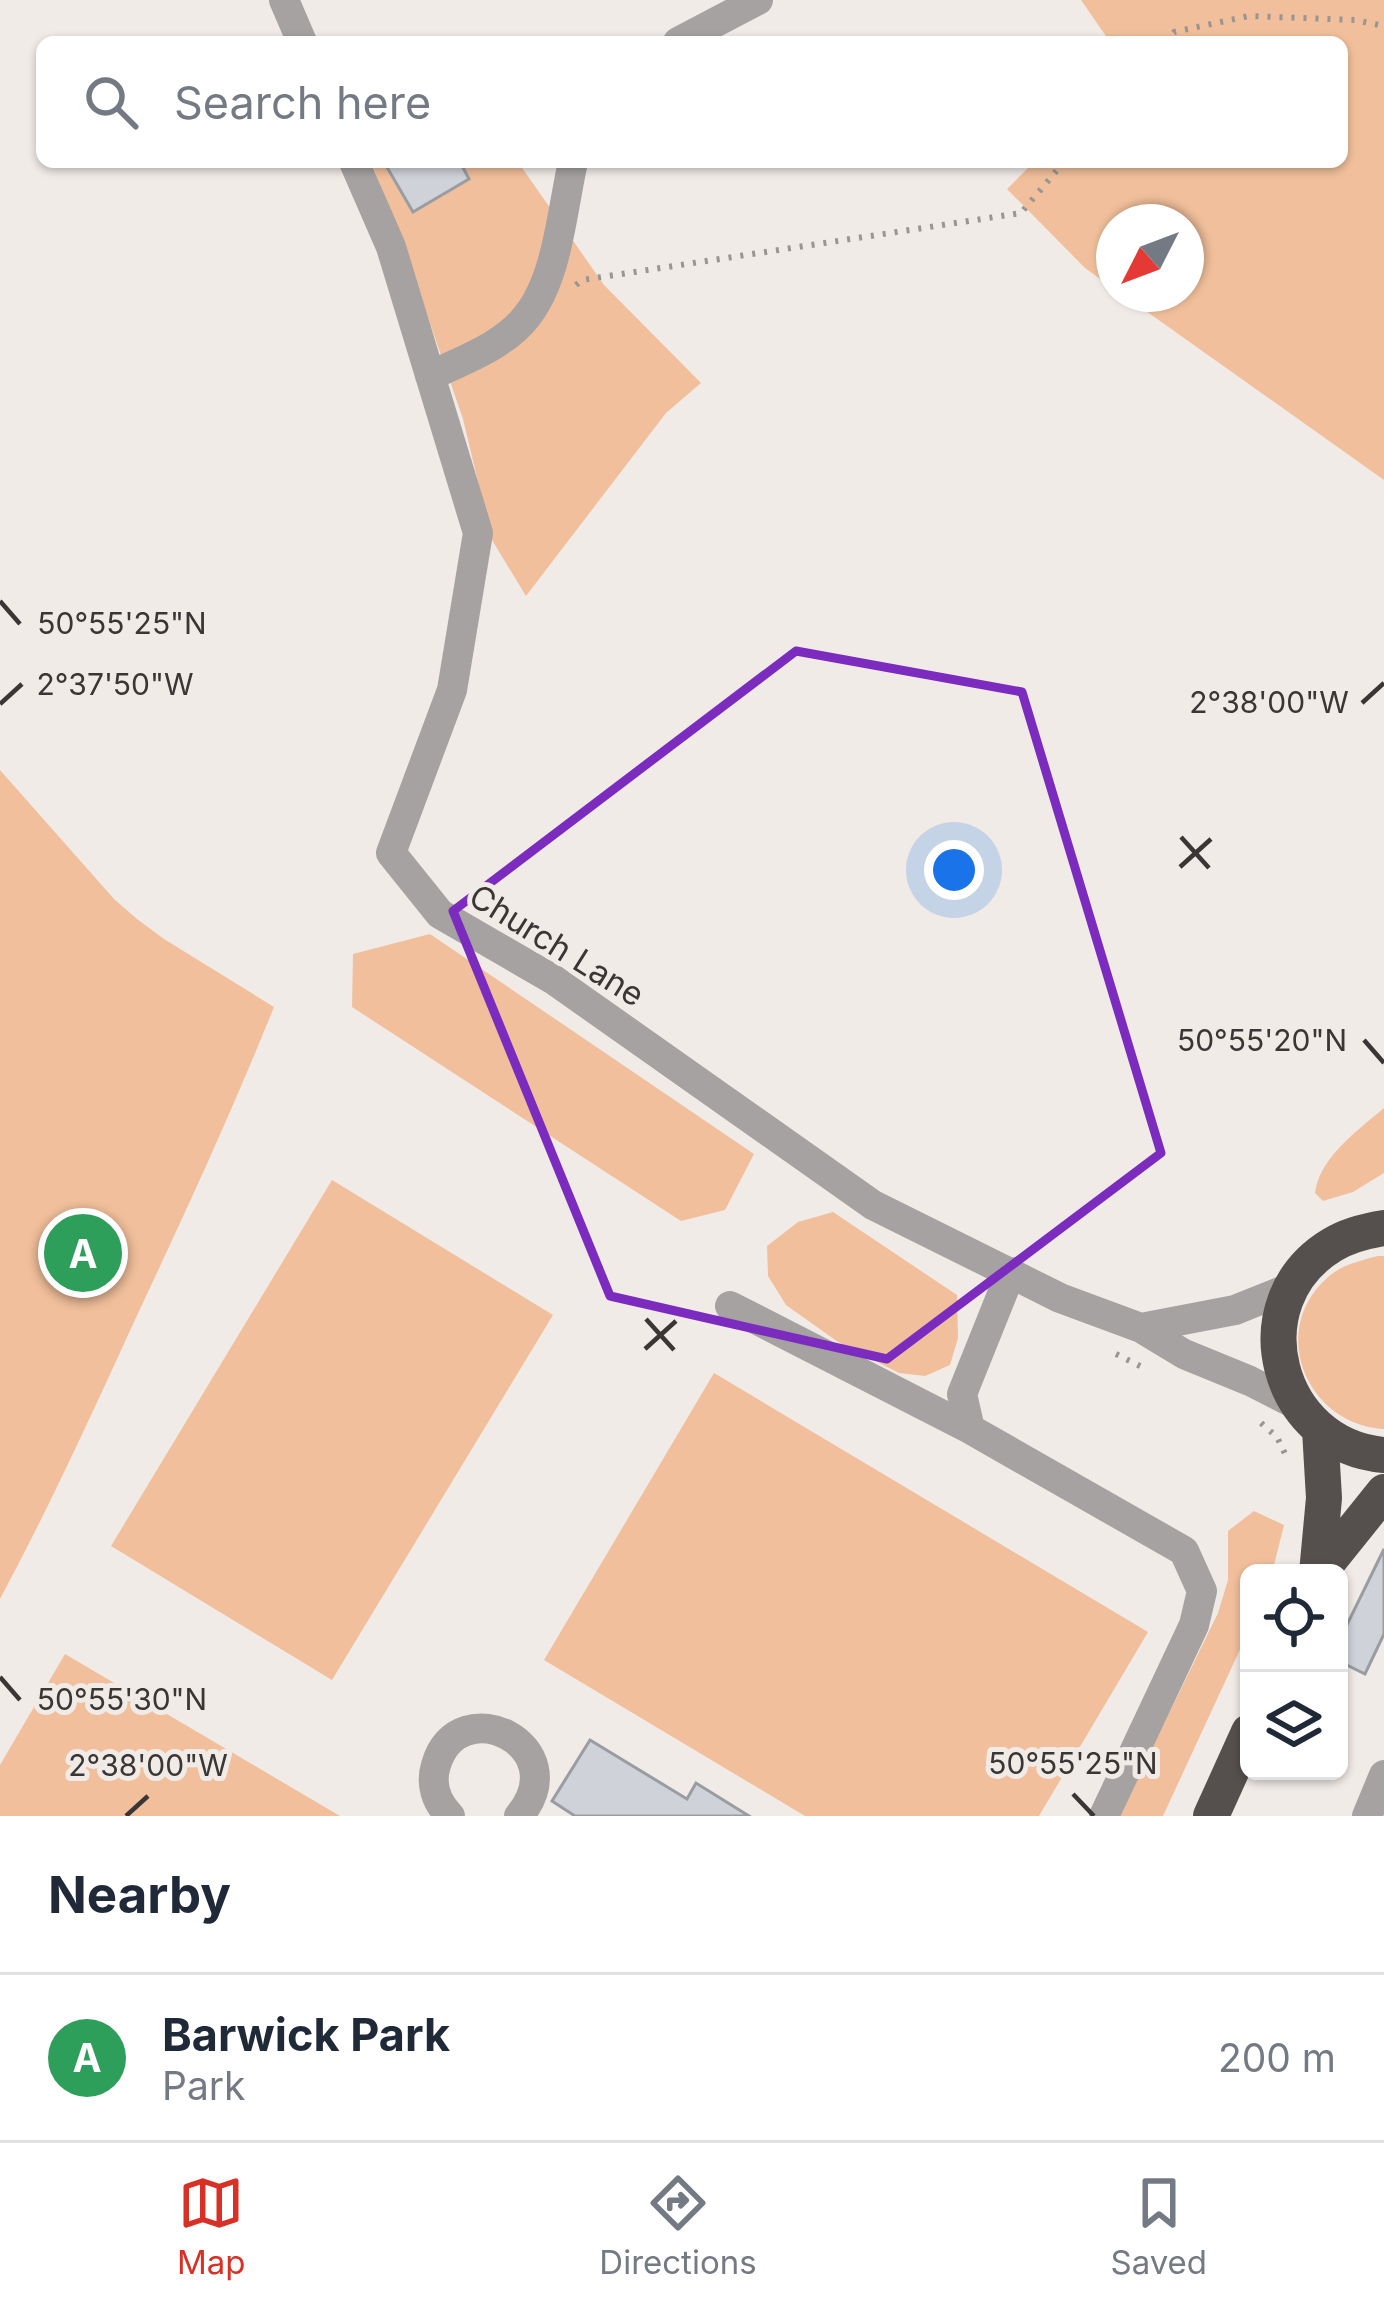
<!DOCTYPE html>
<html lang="en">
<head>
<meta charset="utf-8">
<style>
  :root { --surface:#fff; --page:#f6f6f7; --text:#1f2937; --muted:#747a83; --line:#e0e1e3; --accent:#d93025 }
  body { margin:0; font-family:Inter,sans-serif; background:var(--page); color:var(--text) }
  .controls { position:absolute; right:36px; bottom:36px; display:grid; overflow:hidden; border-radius:18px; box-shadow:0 3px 9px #0004 }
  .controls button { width:108px; height:108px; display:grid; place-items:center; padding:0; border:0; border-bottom:3px solid var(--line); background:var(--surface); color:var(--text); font:60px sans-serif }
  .compass { position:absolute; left:1096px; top:204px; width:108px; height:108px; border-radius:50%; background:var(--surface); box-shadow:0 3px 9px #0004; rotate:228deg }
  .you { position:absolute; left:954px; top:870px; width:42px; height:42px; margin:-30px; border:9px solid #fff; border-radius:50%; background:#1a73e8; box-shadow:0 0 0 18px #1a73e833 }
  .badge { display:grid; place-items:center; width:78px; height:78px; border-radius:50%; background:var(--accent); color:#fff; font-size:39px; font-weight:700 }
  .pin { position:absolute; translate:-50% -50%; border:6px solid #fff; box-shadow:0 3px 12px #0006 }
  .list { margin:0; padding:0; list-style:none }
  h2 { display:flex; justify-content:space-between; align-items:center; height:156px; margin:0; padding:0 48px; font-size:51px }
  h2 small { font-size:39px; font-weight:400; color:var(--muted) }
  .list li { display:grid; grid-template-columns:78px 1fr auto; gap:36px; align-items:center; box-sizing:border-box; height:168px; padding:0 48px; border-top:3px solid var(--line) }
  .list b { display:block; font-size:45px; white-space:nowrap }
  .list p { margin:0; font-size:39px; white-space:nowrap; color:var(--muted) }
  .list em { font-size:39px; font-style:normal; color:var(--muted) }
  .icon { flex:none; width:66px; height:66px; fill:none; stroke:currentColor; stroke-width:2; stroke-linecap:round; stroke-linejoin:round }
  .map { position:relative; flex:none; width:1384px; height:1816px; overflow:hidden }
  .search { position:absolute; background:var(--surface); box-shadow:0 3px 9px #0004; left:36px; right:36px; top:36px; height:132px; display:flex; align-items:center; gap:30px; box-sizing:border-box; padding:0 42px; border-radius:18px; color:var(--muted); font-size:45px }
  .sheet { height:324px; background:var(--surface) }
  nav { display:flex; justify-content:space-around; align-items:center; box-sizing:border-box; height:168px; border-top:3px solid var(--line); background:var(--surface); font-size:33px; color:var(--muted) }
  nav a { display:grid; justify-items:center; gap:6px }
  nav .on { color:var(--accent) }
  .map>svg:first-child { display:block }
</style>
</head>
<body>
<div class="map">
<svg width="1384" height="1816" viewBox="0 0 1384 1816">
  <rect width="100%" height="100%" fill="#f1ebe7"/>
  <path fill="#f1bf9b" d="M1081 0H1384V480L1122 294H1186V222H1114V289L1085 268 1007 189 1034 162H1342V42H1110Z
    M371 162H518L604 285 701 383 666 413 526 596 492 540 463 419 393 216Z
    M0 770 114 899 137 919 164 939 274 1007C233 1109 187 1209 140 1309 95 1407 51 1504 0 1599Z
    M430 934 754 1154 725 1210 681 1221 352 1007 353 954Z
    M1384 1108V1173L1353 1192 1323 1201 1315 1193C1319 1158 1358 1130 1384 1108Z
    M332 1180 553 1315 332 1680 111 1546Z
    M833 1212 957 1295 958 1338 950 1365 925 1376 899 1373 838 1342 786 1305 768 1276 767 1246 798 1222Z
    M1378 1256H1384V1429C1308 1425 1267 1332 1327 1278 1341 1265 1359 1261 1378 1256Z
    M714 1373 1148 1632 1039 1816H805L544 1660Z
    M1254 1511 1284 1525 1272 1573H1249V1630L1163 1816H1119L1218 1613 1228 1580V1531Z
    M65 1654 340 1816H0V1765Z"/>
  <path fill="#cfd3d9" stroke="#999da2" stroke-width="3" d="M384 162H460L469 179 413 212Z
    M1384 1549V1634L1365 1674 1339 1661V1641Z
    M590 1740 687 1799 696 1783 749 1816H575L552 1801Z"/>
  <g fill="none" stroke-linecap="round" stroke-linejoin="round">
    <path stroke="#999592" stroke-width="6" stroke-dasharray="3 9" stroke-linecap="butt" d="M1166 42 1174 32 1249 16 1355 20 1384 26
      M576 285 582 280 1021 213 1064 162
      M1116 1354 1142 1367
      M1261 1423 1277 1437 1288 1460"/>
    <path stroke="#a5a2a1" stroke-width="30" d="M284 0 302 42
      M678 42 758 0
      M354 162 391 247 478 533 452 690 391 853 440 914 554 980 873 1205 1060 1298 1141 1328 1184 1354 1250 1381 1297 1405
      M430 376C463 360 504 346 527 316 558 277 562 210 573 162
      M1011 1272 962 1394 970 1429 1184 1551 1202 1591 1194 1625 1104 1816
      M730 1306 970 1429
      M1141 1328 1235 1310 1292 1287
      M450 1816C436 1802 430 1784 436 1765 459 1688 577 1746 519 1816
      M1367 1816 1384 1775"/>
    <path stroke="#55504d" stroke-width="36" d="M1384 1228C1365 1231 1348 1235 1332 1245 1238 1302 1276 1446 1384 1455
      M1317 1573 1324 1498 1320 1430
      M1319 1573 1384 1492
      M1211 1816 1249 1732"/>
  </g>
  <path fill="none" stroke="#7b2cbf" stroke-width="9" stroke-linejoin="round" d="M796 651 1022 692 1161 1153 887 1359 610 1296 453 911Z"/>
  <path fill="none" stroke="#393635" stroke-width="4.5" d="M0 601 20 624M1362 703 1384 683M0 704 22 684M1181 837 1209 868M1180 867 1211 839M1364 1040 1384 1063M646 1319 674 1350M645 1349 676 1321M0 1677 20 1700M1073 1794 1094 1816M126 1816 148 1796"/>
  <g text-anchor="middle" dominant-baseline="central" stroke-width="10" stroke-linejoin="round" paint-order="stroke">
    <g font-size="33" fill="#393635" stroke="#f1ebe7">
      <text transform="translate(557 945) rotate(32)">Church Lane</text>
    </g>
  </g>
  <g font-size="30" text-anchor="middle" fill="#393635" stroke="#f1ebe7" stroke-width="10" stroke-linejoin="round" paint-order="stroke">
    <text x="122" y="634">50°55'25"N</text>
    <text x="115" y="695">2°37'50"W</text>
    <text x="1269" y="713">2°38'00"W</text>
    <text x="1262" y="1051">50°55'20"N</text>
    <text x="122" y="1710">50°55'30"N</text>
    <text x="1073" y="1774">50°55'25"N</text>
    <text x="148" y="1776">2°38'00"W</text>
  </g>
</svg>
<div class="controls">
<button><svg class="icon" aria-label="locate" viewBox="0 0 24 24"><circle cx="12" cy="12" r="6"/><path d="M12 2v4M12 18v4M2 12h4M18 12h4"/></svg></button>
<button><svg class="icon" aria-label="layers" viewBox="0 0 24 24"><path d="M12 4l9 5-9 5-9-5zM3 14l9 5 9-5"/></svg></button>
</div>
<svg class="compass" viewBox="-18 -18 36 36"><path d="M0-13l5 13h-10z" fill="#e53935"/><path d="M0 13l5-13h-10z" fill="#747a83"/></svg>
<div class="you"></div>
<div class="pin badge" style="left:83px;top:1253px;background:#2e9e5b">A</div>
<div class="search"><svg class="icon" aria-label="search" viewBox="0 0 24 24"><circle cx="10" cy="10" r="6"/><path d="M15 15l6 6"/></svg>Search here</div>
</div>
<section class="sheet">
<h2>Nearby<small></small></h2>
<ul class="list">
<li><span class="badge" style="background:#2e9e5b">A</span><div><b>Barwick Park</b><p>Park</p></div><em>200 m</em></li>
</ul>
</section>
<nav>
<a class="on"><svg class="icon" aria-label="map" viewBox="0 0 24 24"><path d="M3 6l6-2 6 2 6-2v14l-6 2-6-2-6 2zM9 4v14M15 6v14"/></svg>Map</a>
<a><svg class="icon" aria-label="directions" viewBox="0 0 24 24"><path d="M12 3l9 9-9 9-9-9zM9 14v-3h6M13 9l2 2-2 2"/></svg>Directions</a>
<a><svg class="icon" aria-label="saved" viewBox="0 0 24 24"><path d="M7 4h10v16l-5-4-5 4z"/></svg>Saved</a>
</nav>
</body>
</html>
